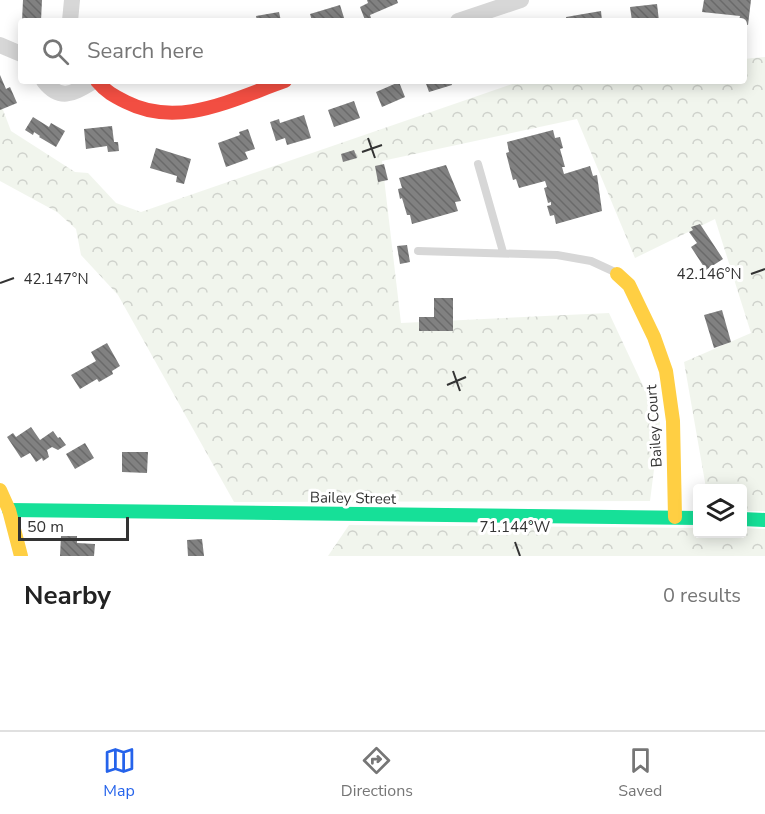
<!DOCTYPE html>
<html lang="en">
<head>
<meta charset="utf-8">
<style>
  :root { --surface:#fff; --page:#f6f6f6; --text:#222; --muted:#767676; --line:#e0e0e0; --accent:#2563eb }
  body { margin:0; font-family:"Nunito Sans",sans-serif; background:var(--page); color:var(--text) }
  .controls { position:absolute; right:18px; bottom:18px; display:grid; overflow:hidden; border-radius:6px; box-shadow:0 3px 15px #0003 }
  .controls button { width:54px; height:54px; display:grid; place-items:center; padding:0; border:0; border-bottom:2px solid var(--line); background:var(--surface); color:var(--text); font:30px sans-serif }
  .scale { position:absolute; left:18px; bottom:15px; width:111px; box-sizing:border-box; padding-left:6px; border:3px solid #333; border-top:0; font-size:16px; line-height:21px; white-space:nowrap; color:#333; -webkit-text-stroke:4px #fff; paint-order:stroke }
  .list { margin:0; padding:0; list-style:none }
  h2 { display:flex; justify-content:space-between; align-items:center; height:78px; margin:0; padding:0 24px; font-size:26px }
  h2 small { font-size:20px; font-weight:400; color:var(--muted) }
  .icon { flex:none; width:33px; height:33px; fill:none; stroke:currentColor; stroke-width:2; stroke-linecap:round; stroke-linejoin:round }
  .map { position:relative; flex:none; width:765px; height:556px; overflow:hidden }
  .search { position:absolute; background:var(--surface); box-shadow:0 3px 15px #0003; left:18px; right:18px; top:18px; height:66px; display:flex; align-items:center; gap:15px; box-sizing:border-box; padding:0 21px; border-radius:6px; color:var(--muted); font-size:22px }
  .sheet { height:174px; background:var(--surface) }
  nav { display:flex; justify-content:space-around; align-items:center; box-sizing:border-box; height:84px; border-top:2px solid var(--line); background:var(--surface); font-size:16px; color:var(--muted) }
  nav a { display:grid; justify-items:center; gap:3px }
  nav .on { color:var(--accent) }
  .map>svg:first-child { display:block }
</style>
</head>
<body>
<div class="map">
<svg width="765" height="556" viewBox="0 0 765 556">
  <defs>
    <pattern id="forest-crowns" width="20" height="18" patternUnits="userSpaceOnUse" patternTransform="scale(1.5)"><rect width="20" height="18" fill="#f1f5ed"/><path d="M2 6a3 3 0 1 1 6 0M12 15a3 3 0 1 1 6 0" fill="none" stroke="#cfd2cc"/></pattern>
    <pattern id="building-back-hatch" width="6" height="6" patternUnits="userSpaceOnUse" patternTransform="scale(1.5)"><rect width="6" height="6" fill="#818181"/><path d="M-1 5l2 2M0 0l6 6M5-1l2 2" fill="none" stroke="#6a6a6a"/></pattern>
  </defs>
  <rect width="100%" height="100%" fill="#fff"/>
  <path fill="url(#forest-crowns)" d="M765 57V511H743L742 488H706L684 362 751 333 715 219 635 258 577 119 382 161 401 323 609 313 660 422 650 501 234 502 118 295 81 255 76 229 57 212 0 181V102L11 131 75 172 88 173 116 203 141 212 521 81H744V59Z
    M349 525 697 528 698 534H742L743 528 765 529V556H328Z"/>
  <path fill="url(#building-back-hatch)" d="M23 0H42L41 21H22Z
    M367 0H397L398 3 370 15 371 18 365 20 360 7 368 3Z
    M704 0H751L748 25 744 24V21H739L740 16 702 12Z
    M657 4 659 21H632L630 7Z
    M340 5 345 21H312L310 14Z
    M601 11 602 21H567L566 17Z
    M279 12 281 21H257L256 16Z
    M0 75 6 89 10 87 17 103 0 110Z
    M425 81H451L452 85 429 92Z
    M399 82 405 97 382 107 376 92Z
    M354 101 360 118 334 127 328 110Z
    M304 115 311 138 287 145 285 138 276 141 270 122 279 119 280 123Z
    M33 117 49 127 51 123 65 131 56 147 39 137 40 136 34 132 33 135 25 130Z
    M112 126 114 142H118L119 151 108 152 107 146 86 149 84 129Z
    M248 129 255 149 245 152 248 159 226 167 218 143 240 135 239 132Z
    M553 130 555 138 560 137 563 148 560 149 565 167H562L564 174 590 166 593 176 597 175 602 211 556 224 554 215 550 216 547 206 551 205V202L548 203 544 188 547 187 545 181 519 188 516 179 513 180 506 153 509 152 507 142Z
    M156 148 191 159 184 184 176 182 177 176 150 168Z
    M354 150 357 158 343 162 341 154Z
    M384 164 388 180 378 182 375 166Z
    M446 165 461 201 455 202 458 211 412 224 410 215H407L402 198 400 199 398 189 402 188 399 178Z
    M700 224 723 259 706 270 691 247 697 243 689 232 693 230 691 227Z
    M407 245 410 262 400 264 397 246Z
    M434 298H453V331H419V317H434Z
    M722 310 731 342 714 348 704 315Z
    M107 343 120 366 112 371 113 374 99 382 97 379 80 389 71 375 96 361 91 352Z
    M31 427 40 440 53 431 58 438 60 437 66 445 58 450 52 447 47 450 49 457 43 461 42 458 36 462 30 453 21 458 7 437 13 433 16 437Z
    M85 443 94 458 75 469 66 454Z
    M122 452H148L147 473 122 472Z
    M61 536H77V543L95 544 94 556H60Z
    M202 539 204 556H188L187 540Z"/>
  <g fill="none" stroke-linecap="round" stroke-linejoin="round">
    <path stroke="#d7d7d7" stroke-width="8" d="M478 164 503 252
      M418 251 557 255 591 261 617 273"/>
    <path stroke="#d7d7d7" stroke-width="16" d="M70 21 72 0
      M458 21 521 0
      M0 45 21 54
      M44 81C61 103 75 92 94 81"/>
    <path stroke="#16e098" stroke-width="14" d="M9 510 698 518
      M742 519 765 520"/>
    <path stroke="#ffcf43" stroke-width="14" d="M617 274 629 285 654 337 666 371 673 421 675 517
      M0 490 9 510 21 556"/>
    <path stroke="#f24e42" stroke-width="14" d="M97 81C106 92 114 96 126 102 179 129 233 99 285 81"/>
  </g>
  <path fill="none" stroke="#333" stroke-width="2" d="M368 138 375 158M362 152 382 145M751 274 765 269M0 283 14 278M453 371 460 391M447 385 466 377M515 542 520 556"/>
  <g text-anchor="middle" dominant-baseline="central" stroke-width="6" stroke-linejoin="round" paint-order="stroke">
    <g font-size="15" fill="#333" stroke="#fff">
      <text transform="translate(654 426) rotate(-94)">Bailey Court</text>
      <text transform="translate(353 498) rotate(1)">Bailey Street</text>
    </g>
  </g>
  <g font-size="15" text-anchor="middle" fill="#333" stroke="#fff" stroke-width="6" stroke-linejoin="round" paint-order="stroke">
    <text x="709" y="279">42.146°N</text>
    <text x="56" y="284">42.147°N</text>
    <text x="515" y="532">71.144°W</text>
  </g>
</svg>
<div class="controls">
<button><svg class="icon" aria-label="layers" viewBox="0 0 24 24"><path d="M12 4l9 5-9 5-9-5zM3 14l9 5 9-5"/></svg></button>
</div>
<div class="scale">50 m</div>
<div class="search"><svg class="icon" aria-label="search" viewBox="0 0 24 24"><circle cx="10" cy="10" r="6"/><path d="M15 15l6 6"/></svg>Search here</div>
</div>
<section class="sheet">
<h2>Nearby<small>0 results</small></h2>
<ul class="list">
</ul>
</section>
<nav>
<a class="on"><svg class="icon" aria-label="map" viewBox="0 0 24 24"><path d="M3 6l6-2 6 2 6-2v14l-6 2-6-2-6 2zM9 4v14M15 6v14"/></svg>Map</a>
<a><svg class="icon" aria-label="directions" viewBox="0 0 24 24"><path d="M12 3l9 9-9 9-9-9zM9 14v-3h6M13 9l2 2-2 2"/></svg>Directions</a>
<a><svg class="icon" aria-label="saved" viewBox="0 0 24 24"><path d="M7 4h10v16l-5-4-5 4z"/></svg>Saved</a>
</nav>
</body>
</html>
